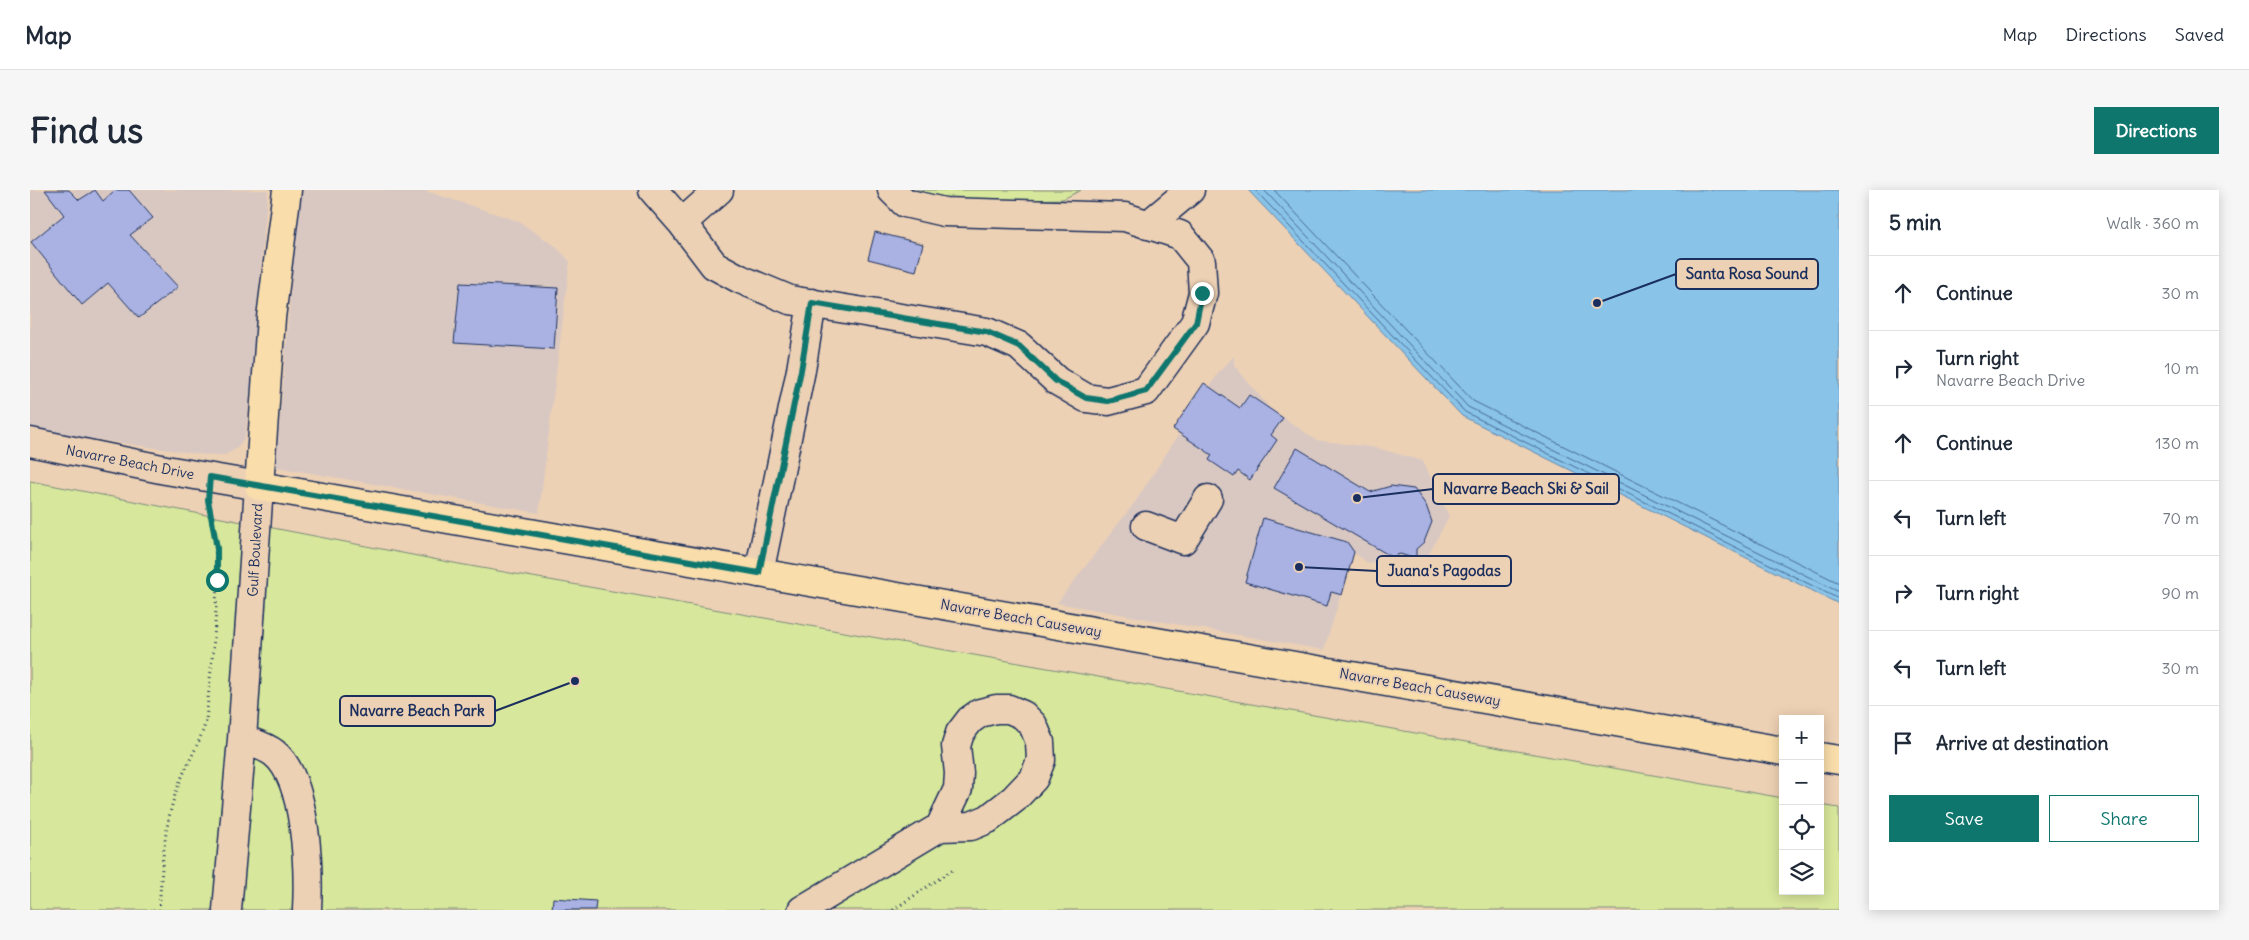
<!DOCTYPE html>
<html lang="en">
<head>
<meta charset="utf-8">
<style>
  :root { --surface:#fff; --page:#f6f6f7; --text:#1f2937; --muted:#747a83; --line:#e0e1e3; --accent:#0f766e }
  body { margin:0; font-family:Delius,sans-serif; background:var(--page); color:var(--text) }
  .controls { position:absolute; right:15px; bottom:15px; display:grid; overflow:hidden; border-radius:0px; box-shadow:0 2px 12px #0003 }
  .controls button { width:45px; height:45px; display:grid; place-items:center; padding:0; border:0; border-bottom:1px solid var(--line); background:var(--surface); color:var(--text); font:25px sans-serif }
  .stop { position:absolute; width:15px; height:15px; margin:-11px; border:4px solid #0f766e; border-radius:50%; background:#fff }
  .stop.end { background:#0f766e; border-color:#fff; box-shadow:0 1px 5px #0008 }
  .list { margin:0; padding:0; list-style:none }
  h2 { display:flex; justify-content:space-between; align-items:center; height:65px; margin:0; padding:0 20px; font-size:21px }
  h2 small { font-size:16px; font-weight:400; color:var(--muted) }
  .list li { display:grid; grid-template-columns:32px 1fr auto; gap:15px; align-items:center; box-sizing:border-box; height:75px; padding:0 20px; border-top:1px solid var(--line) }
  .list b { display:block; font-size:19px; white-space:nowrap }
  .list p { margin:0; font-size:16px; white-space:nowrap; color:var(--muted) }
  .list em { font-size:16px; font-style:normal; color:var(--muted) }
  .actions { display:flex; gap:10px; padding:15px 20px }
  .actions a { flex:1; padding:11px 0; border:1px solid var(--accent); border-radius:0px; text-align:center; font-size:18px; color:var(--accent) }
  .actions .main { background:var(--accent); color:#fff }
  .icon { flex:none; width:28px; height:28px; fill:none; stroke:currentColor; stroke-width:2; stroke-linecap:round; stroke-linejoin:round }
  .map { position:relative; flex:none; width:1809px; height:720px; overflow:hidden; border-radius:0px }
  header { display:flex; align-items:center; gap:30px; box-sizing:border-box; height:70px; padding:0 25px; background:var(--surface); border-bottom:1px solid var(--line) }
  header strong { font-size:24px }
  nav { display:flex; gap:28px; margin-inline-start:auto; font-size:18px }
  .intro { display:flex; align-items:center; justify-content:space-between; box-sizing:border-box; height:120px; padding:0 30px }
  h1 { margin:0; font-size:35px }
  .button { padding:12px 22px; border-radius:0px; background:var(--accent); color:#fff; font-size:18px; font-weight:700 }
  main { display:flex; gap:30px; padding:0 30px }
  aside { flex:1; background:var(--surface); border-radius:0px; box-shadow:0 2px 12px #0003 }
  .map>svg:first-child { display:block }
</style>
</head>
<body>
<header>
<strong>Map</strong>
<nav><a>Map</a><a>Directions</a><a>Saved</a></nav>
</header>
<div class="intro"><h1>Find us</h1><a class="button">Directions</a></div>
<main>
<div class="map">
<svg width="1809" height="720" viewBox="0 0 1809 720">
  <rect width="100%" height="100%" fill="#edd1b4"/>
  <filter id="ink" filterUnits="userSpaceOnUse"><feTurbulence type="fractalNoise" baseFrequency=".02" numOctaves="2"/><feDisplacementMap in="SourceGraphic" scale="10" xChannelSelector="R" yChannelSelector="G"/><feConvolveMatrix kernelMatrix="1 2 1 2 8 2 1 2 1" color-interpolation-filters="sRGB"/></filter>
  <g filter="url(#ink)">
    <path fill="#d9c8c2" d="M0 0H238L226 126 221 199 215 247 206 259 195 265H175L0 240Z
      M269 0H393L488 31 524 55 540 71 509 323 246 277Z
      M1204 166V175L1240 218 1286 250 1347 258 1393 271 1419 326 1395 372 1338 373 1324 363 1294 460 1027 413 1105 312 1189 182Z"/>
    <path fill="#d7e79b" stroke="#798b7c" d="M882 0H1051L1033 9 913 12Z
      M0 291 429 374 1753 608V701H1790V615L1809 618V720H0Z"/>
    <path fill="#89c3e8" stroke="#5d88b1" d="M1218 0H1809V414L1432 226Z"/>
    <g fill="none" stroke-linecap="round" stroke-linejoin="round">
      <path stroke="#476a95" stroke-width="1" d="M1225 0 1435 222 1809 409
        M1234 0 1438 217 1809 402
        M1244 0 1443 211 1809 393"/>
    </g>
    <path fill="#a9b2e3" stroke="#1b2f5e" d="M15 0H39L49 10 65 0 73 11 85 0H99L123 28 100 45 148 97 109 128 78 93 52 115 1 52 34 25Z
      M845 42 893 54 886 81 838 69Z
      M430 93 528 98 524 159 424 153Z
      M1174 193 1210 218 1219 205 1253 228 1241 245 1247 250 1220 290 1208 281 1204 287 1179 270 1182 265 1143 239Z
      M1267 258 1340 302 1361 296 1384 299 1396 315 1402 332 1394 352 1386 359V369L1370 364 1362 367 1244 298Z
      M1233 328 1317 352 1324 362 1312 405 1301 402 1297 416 1215 392Z
      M523 708 566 711 565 720H522Z"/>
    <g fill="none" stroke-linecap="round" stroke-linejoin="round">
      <g stroke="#1b2f5e" stroke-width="31">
        <path id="minor" d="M623 0 652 33
          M689 0 652 33 684 75 710 89 760 110 957 142 989 156 1027 191 1056 208 1078 211 1116 201 1165 133 1173 103 1171 71 1150 45 1095 27 914 22 875 13 862 0
          M1118 35 1160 0
          M0 252 136 280 229 296 212 549 197 720
          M1116 336 1153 350 1178 309
          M729 383 771 180 782 113
          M212 549C223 553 235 556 244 563 277 589 279 680 277 720
          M772 720 910 637 941 636 958 629 984 609 1004 588 1011 570 1010 552 1003 535 993 525 979 519H966L950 523 940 530 930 543 926 556 929 583 928 599 910 637"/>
      </g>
      <g stroke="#1b2f5e" stroke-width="31">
        <path id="major" d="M257 0 241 128 229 296 1753 561
          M1790 567 1809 570"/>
      </g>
      <path stroke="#1b2f5e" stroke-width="3" stroke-dasharray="1 4" stroke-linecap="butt" d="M129 720C132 680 133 640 146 602 154 578 169 556 176 531 182 460 195 385 179 315
        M863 720 925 678"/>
      <use href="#minor" stroke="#edd1b4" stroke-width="28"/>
      <use href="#major" stroke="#f9ddab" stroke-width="28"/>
    </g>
  </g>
  <g fill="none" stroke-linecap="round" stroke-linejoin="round" filter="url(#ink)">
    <path stroke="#0f766e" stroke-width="6" d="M187 390V358L178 310 180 287 729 383 771 180 782 113 957 142 989 156 1026 191 1056 208 1078 211 1116 201 1166 133 1172 103"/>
  </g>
  <g text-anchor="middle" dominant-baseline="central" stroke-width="4" stroke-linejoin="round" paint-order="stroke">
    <g font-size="14" fill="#1b2f5e" stroke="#edd1b4">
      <text transform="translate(100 272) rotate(11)">Navarre Beach Drive</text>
      <text transform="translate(225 360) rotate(-87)">Gulf Boulevard</text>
      <text transform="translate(991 428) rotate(10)">Navarre Beach Causeway</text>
      <text transform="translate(1390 497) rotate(10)">Navarre Beach Causeway</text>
    </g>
  </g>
  <path fill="none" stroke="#1b2f5e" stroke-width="2" d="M1567 113L1646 84M1327 308L1403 299M1269 377L1347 381M545 491L465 521"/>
  <g fill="#1b2f5e" stroke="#edd1b4" stroke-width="2">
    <circle cx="1567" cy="113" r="5"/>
    <circle cx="1327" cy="308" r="5"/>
    <circle cx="1269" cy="377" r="5"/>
    <circle cx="545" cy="491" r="5"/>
  </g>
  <g fill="#edd1b4" stroke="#1b2f5e" stroke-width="2">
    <rect x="1646" y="69" width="142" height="30" rx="5"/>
    <rect x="1403" y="284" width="186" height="30" rx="5"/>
    <rect x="1347" y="366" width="134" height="30" rx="5"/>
    <rect x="310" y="506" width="155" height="30" rx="5"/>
  </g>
  <g font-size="15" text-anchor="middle" font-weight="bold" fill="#1b2f5e">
    <text x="1717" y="89">Santa Rosa Sound</text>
    <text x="1496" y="304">Navarre Beach Ski &amp; Sail</text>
    <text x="1414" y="386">Juana's Pagodas</text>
    <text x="387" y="526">Navarre Beach Park</text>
  </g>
</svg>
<div class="controls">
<button>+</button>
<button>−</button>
<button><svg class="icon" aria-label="locate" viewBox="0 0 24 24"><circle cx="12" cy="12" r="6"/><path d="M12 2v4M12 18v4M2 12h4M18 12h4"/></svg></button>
<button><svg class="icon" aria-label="layers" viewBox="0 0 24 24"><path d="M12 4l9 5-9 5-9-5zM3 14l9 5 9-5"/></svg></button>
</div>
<div class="stop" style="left:187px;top:390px"></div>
<div class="stop end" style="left:1172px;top:103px"></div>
</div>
<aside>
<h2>5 min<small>Walk · 360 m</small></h2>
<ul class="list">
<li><svg class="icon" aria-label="ahead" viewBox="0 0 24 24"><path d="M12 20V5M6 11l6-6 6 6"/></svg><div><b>Continue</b></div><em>30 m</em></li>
<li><svg class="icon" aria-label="right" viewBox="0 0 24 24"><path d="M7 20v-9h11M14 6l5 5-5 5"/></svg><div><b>Turn right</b><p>Navarre Beach Drive</p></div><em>10 m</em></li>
<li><svg class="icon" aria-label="ahead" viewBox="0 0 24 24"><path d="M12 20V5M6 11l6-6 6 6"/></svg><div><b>Continue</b></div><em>130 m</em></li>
<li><svg class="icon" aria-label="left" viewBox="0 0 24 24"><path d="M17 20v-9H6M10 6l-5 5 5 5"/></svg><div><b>Turn left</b></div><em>70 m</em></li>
<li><svg class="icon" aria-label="right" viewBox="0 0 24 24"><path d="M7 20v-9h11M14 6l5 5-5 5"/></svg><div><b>Turn right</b></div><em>90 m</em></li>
<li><svg class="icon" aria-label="left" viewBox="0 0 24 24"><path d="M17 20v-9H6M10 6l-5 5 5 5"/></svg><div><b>Turn left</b></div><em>30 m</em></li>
<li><svg class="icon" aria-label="arrive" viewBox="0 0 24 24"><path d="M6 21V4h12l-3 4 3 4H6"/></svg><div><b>Arrive at destination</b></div></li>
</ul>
<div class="actions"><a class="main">Save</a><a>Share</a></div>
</aside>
</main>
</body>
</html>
